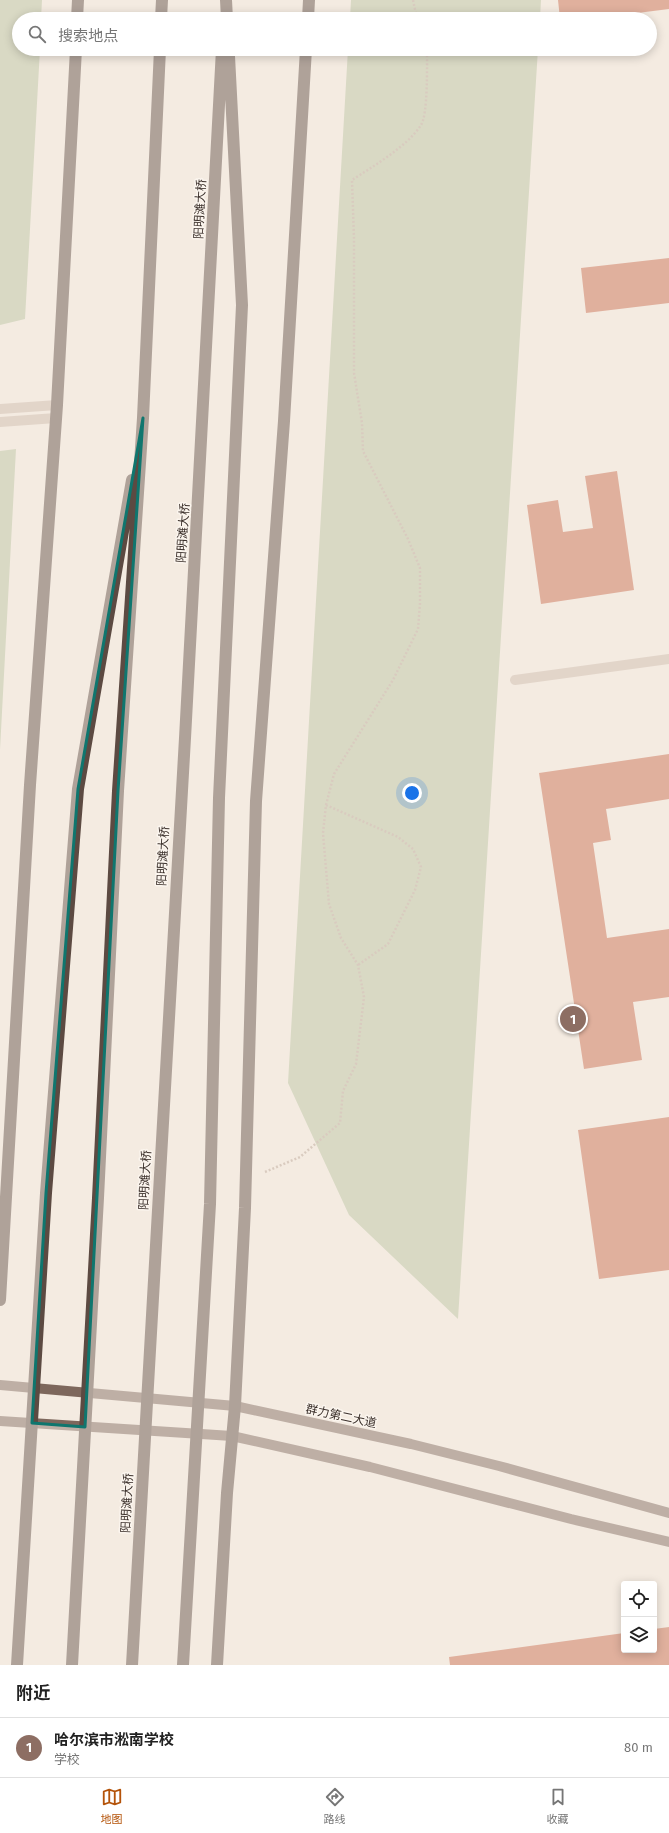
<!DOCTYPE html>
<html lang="zh">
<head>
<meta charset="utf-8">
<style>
  :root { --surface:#fff; --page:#f2f2f2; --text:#222; --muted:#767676; --line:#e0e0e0; --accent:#b45309 }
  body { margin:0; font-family:"Fira Sans","Noto Sans SC",sans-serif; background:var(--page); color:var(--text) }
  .controls { position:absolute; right:12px; bottom:12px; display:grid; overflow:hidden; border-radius:4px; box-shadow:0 2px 10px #0003 }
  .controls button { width:36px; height:36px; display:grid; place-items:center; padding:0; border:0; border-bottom:1px solid var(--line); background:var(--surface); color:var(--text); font:20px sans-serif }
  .you { position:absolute; left:412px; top:793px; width:14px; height:14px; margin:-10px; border:3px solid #fff; border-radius:50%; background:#1a73e8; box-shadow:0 0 0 6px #1a73e833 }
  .badge { display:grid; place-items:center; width:26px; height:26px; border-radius:50%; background:var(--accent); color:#fff; font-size:13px; font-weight:700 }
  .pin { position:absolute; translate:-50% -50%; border:2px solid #fff; box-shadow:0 1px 4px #0006 }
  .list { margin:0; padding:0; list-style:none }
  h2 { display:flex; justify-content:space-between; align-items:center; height:52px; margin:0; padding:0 16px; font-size:17px }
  h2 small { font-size:13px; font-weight:400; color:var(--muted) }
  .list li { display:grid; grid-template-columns:26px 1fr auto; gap:12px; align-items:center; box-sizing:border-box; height:60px; padding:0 16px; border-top:1px solid var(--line) }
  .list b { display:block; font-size:15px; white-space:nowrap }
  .list p { margin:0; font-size:13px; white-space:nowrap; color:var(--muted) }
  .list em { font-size:13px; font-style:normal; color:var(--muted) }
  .icon { flex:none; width:22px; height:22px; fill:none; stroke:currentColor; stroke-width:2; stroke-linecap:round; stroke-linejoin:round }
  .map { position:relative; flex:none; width:669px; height:1665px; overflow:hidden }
  .search { position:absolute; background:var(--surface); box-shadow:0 2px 10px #0003; left:12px; right:12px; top:12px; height:44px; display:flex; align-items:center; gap:10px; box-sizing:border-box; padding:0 14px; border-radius:22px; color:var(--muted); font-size:15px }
  .sheet { height:112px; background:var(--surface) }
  nav { display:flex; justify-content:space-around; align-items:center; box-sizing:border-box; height:56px; border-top:1px solid var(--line); background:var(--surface); font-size:11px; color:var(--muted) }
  nav a { display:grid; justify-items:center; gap:2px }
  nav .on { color:var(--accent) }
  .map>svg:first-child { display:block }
</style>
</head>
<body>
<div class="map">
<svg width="669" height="1665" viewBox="0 0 669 1665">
  <rect width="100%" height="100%" fill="#f4ebe1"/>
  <path fill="#b8c4a0" d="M0 0H42L41 19H19V49H40L25 319 0 325Z
    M351 0H541L540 19H350Z
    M348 49H538L458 1319 349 1215 288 1083Z
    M16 449 0 750V451Z"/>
  <path fill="#c8694b" d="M558 0H669V9L590 19H560Z
    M669 258V303L586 313 581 268Z
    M617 471 634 590 541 604 527 505 558 500 563 532 593 528 585 476Z
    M669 754V799L606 809 611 840 593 843 607 938 669 929V997L633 1002 642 1060 584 1069 539 773Z
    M669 1117V1270L599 1279 578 1130Z
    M669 1627V1665H450L449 1657 624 1633V1650H654V1629Z"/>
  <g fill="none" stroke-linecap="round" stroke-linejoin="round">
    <path stroke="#b9a596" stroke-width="2.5" stroke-dasharray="2 2" stroke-linecap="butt" d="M413 0 417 19
      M326 805 398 837 413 849 421 867 415 890 388 944 358 965
      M265 1172 300 1157 340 1123 343 1091 356 1064 364 997 358 965 341 938 329 904 323 833 326 805 334 774 393 680 418 629 420 603V568L408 539 363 451 362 423 354 373V238L352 180C372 167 408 146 421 125 428 115 427 64 427 49"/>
    <path stroke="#cdbbac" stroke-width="10" d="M0 409 57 405
      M0 422 56 418
      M515 680 669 659"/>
    <path stroke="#7d675c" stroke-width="10" d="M0 1385 235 1406 411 1444 499 1466 669 1513
      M0 1421 232 1436 370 1467 571 1519 669 1542"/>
    <path stroke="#5c4a42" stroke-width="12" d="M226 0 227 19
      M77 19 78 0
      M161 19 162 0
      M308 19 309 0
      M0 1300 30 785 57 405 76 49
      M217 1665 227 1493 235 1406 245 1208 256 801 284 421 306 49"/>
    <path stroke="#5c4a42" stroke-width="12" d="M17 1665 46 1193 78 789 132 480
      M72 1665 98 1198 118 791 143 418 160 49
      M132 1665C161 1126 196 588 222 49
      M183 1665 210 1204 219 798 242 305 229 56"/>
  </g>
  <path d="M0 0H669V1665H0ZM143 418 118 791 85 1427 32 1423 46 1193 78 789Z" fill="#f4ebe1" fill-opacity=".55" fill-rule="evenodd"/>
  <path fill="none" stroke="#0f766e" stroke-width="3" stroke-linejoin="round" d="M143 418 118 791 85 1427 32 1423 46 1193 78 789Z"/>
  <g text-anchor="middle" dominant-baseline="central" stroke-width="3" stroke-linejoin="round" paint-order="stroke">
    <g font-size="12" fill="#3b302b" stroke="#fbf5ee">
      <text transform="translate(200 209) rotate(-87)">阳明滩大桥</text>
      <text transform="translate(183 533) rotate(-86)">阳明滩大桥</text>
      <text transform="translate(163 856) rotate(-87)">阳明滩大桥</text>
      <text transform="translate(145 1180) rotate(-87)">阳明滩大桥</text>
      <text transform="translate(341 1416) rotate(12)">群力第二大道</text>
      <text transform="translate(127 1503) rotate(-87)">阳明滩大桥</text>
    </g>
  </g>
</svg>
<div class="controls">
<button><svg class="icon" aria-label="locate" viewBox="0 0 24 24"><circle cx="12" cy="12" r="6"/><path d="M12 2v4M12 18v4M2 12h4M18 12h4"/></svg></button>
<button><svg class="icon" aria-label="layers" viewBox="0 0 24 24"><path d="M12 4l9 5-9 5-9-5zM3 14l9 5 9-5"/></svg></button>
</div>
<div class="you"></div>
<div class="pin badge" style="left:573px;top:1019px;background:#8d6e63">1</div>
<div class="search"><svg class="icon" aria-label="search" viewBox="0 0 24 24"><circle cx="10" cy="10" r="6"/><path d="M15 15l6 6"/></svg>搜索地点</div>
</div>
<section class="sheet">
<h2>附近<small></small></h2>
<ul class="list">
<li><span class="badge" style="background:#8d6e63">1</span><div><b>哈尔滨市淞南学校</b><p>学校</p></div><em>80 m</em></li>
</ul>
</section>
<nav>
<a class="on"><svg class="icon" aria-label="map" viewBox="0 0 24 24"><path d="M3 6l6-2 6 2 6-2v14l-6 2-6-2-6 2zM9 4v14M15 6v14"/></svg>地图</a>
<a><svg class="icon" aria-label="directions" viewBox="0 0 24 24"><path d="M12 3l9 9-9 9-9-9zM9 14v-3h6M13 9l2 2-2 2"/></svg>路线</a>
<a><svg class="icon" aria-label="saved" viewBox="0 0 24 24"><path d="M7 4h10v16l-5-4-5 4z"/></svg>收藏</a>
</nav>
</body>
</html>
